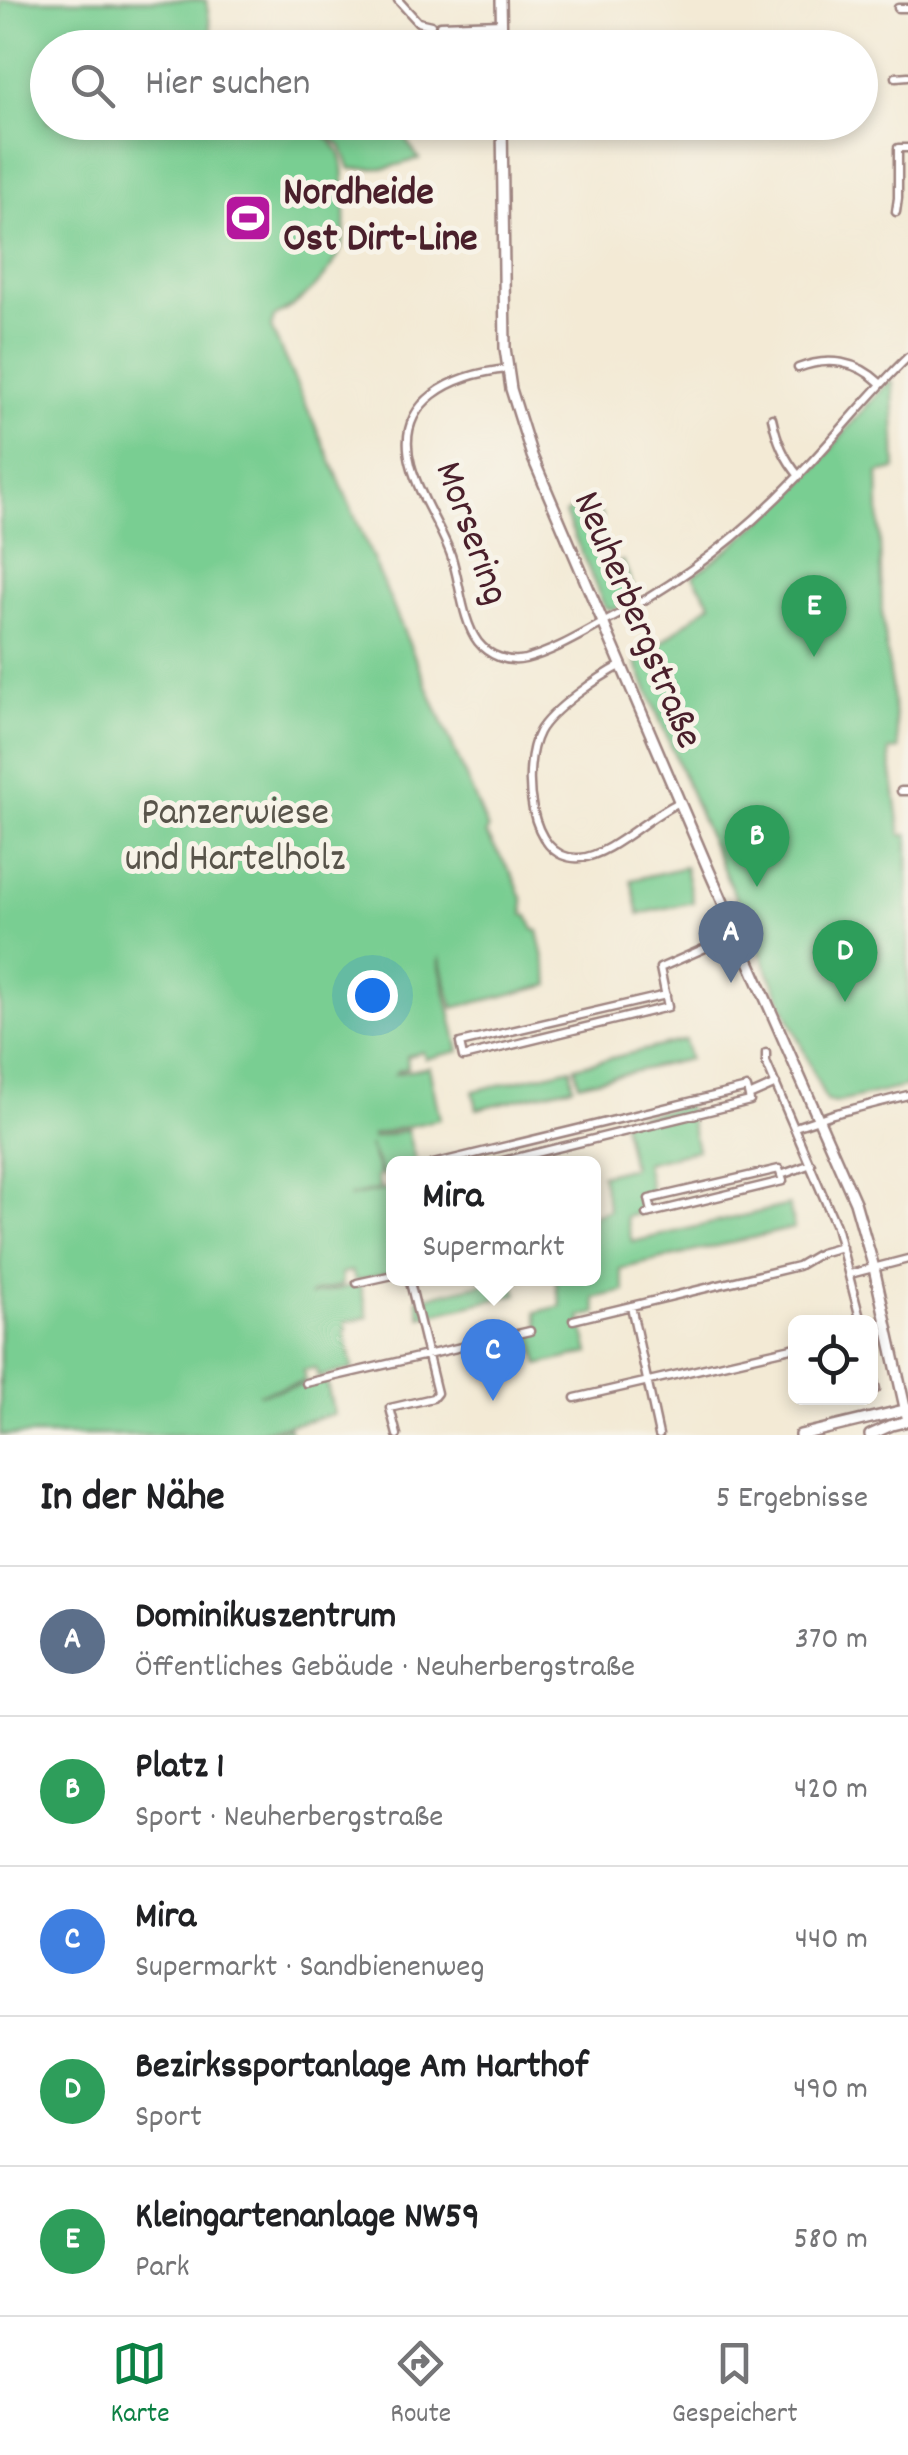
<!DOCTYPE html>
<html lang="de">
<head>
<meta charset="utf-8">
<style>
  :root { --surface:#fff; --page:#f6f6f6; --text:#202124; --muted:#757577; --line:#e0e0e0; --accent:#0b8043 }
  body { margin:0; font-family:Dekko,sans-serif; background:var(--page); color:var(--text) }
  .controls { position:absolute; right:30px; bottom:30px; display:grid; overflow:hidden; border-radius:15px; box-shadow:0 5px 15px #0003 }
  .controls button { width:90px; height:90px; display:grid; place-items:center; padding:0; border:0; border-bottom:2px solid var(--line); background:var(--surface); color:var(--text); font:50px sans-serif }
  .you { position:absolute; left:372px; top:995px; width:35px; height:35px; margin:-25px; border:8px solid #fff; border-radius:50%; background:#1a73e8; box-shadow:0 0 0 15px #1a73e833 }
  .badge { display:grid; place-items:center; width:65px; height:65px; border-radius:50%; background:var(--accent); color:#fff; font-size:32px; font-weight:700 }
  .pin { position:absolute; translate:-50% -82px; filter:drop-shadow(0 2px 5px #0008) }
  .pin::after { content:''; position:absolute; top:52px; width:35px; height:30px; background:inherit; clip-path:polygon(0 0,100% 0,50% 100%) }
  .popup { position:absolute; left:386px; top:1156px; width:215px; height:130px; box-sizing:border-box; display:grid; place-content:center; border-radius:15px; background:var(--surface); filter:drop-shadow(0 2px 8px #0005); font-size:32px; white-space:nowrap; color:var(--muted) }
  .popup b { font-size:38px; color:var(--text) }
  .popup::after { content:''; position:absolute; left:50%; top:100%; margin-left:-20px; border:20px solid transparent; border-top-color:var(--surface) }
  .list { margin:0; padding:0; list-style:none }
  h2 { display:flex; justify-content:space-between; align-items:center; height:130px; margin:0; padding:0 40px; font-size:42px }
  h2 small { font-size:32px; font-weight:400; color:var(--muted) }
  .list li { display:grid; grid-template-columns:65px 1fr auto; gap:30px; align-items:center; box-sizing:border-box; height:150px; padding:0 40px; border-top:2px solid var(--line) }
  .list b { display:block; font-size:38px; white-space:nowrap }
  .list p { margin:0; font-size:32px; white-space:nowrap; color:var(--muted) }
  .list em { font-size:32px; font-style:normal; color:var(--muted) }
  .icon { flex:none; width:55px; height:55px; fill:none; stroke:currentColor; stroke-width:2; stroke-linecap:round; stroke-linejoin:round }
  .map { position:relative; flex:none; width:908px; height:1435px; overflow:hidden }
  .search { position:absolute; background:var(--surface); box-shadow:0 5px 15px #0003; left:30px; right:30px; top:30px; height:110px; display:flex; align-items:center; gap:25px; box-sizing:border-box; padding:0 35px; border-radius:55px; color:var(--muted); font-size:38px }
  .sheet { height:880px; background:var(--surface) }
  nav { display:flex; justify-content:space-around; align-items:center; box-sizing:border-box; height:140px; border-top:2px solid var(--line); background:var(--surface); font-size:28px; color:var(--muted) }
  nav a { display:grid; justify-items:center; gap:5px }
  nav .on { color:var(--accent) }
  .map>svg:first-child { display:block }
</style>
</head>
<body>
<div class="map">
<svg width="908" height="1435" viewBox="0 0 908 1435">
  <rect width="100%" height="100%" fill="#f7f3e8"/>
  <filter id="ink" filterUnits="userSpaceOnUse"><feTurbulence type="fractalNoise" baseFrequency=".01" numOctaves="2"/><feDisplacementMap in="SourceGraphic" scale="20" xChannelSelector="R" yChannelSelector="G"/><feConvolveMatrix kernelMatrix="1 2 1 2 8 2 1 2 1" color-interpolation-filters="sRGB"/></filter>
  <filter id="wash" filterUnits="userSpaceOnUse"><feTurbulence type="fractalNoise" baseFrequency=".0048" numOctaves="4" result="noise"/><feDisplacementMap in="SourceGraphic" scale="40" xChannelSelector="R" yChannelSelector="G"/><feGaussianBlur stdDeviation="2.25" result="paint"/><feColorMatrix in="noise" values="0 0 0 0 0 0 0 0 0 0 0 0 0 0 0 0 0 1.4 0 .05"/><feComposite in="paint" operator="in"/></filter>
  <g filter="url(#wash)">
    <rect width="100%" height="100%" fill="#f3ead5"/>
    <path fill="#79ce92" stroke="#62765e" stroke-width="2.5" d="M0 0H206L214 47 48 48V122L306 123C316 131 329 136 336 147 345 159 344 177 344 192 345 209 347 229 342 246 333 275 300 304 274 317L271 328 329 456 488 829 486 834 513 876 523 900 524 915 528 916 534 930 538 931 550 985 453 1008 440 959 439 962 459 1051 425 1059 423 1052 407 1056 408 1068 397 1071 395 1074 429 1067 440 1119 372 1135V1138L407 1130 416 1163 393 1164V1179L391 1175 383 1176 369 1145 380 1175 377 1177 380 1189 348 1197 393 1188V1222L390 1224 393 1237V1272L355 1281 352 1271 341 1274 342 1285 312 1293 311 1295 360 1284 368 1317 345 1322 347 1331 345 1332 353 1369 318 1377 316 1368 303 1370 305 1381 258 1394 326 1380 334 1414 289 1425 291 1435H259L287 1428V1425L244 1435H0Z
      M320 122 401 123 408 143 419 159 387 168 350 169 341 146 319 127Z
      M890 381 893 382 896 469 878 473 882 612 899 749 889 751 901 835H908V1086L835 1103 826 1101 711 842 636 663 711 603 693 576C737 544 778 509 814 469 840 440 862 408 890 381Z
      M586 500 593 502 602 518 597 520 592 509 583 513 611 579 620 576 616 564 623 561 637 597 614 610 605 608 565 514Z
      M685 867 693 902 639 914 631 880Z
      M685 1040 689 1059 579 1084 575 1067Z
      M571 1068 573 1086 477 1109 473 1091Z
      M687 1105 697 1150 645 1163 652 1196 643 1198 646 1212 626 1217 632 1242 789 1205 794 1228 620 1269 625 1291 594 1298 597 1313 581 1317 589 1353 539 1365 531 1332 540 1329 536 1312 561 1306 555 1279 593 1278V1215L609 1210 601 1175 632 1167 622 1120Z
      M507 1278 514 1279 517 1294 421 1317 417 1299Z"/>
  </g>
  <g filter="url(#ink)">
    <g fill="none" stroke-linecap="round" stroke-linejoin="round">
      <g stroke="#9e8480" stroke-width="11">
        <path id="street" d="M398 0 418 22 431 25
          M898 8H908
          M440 25 502 23
          M896 77 908 76
          M896 212 898 198V148H908
          M798 368C828 356 857 361 880 383
          M508 369C455 374 393 400 411 465 419 496 440 525 451 555 460 581 462 621 478 642 489 656 508 663 525 659 552 652 577 637 601 624 676 586 743 535 800 474 837 436 869 394 908 357
          M772 418C777 441 784 458 799 476
          M622 665C600 676 550 711 539 732 521 766 527 862 580 858 612 855 649 815 680 802
          M901 791H908
          M666 995 460 1043 463 1057 668 1007 660 968 737 934
          M766 1053V1062L836 1226 861 1322
          M749 1096 776 1084
          M795 1127 833 1114 908 1095
          M433 1164 747 1088 750 1101 491 1164
          M652 1212 649 1199 779 1169 781 1175
          M646 1214 783 1181 781 1175 811 1164
          M850 1274 908 1259
          M357 1283 393 1275
          M631 1306 659 1435
          M573 1320 798 1266 820 1253 842 1247
          M870 1365 876 1389
          M306 1383 530 1331
          M575 1398 796 1347
          M397 1435 390 1408 433 1398 437 1393 409 1278"/>
      </g>
      <g stroke="#9e8480" stroke-width="14">
        <path id="secondary" d="M501 0 502 48
          M502 122 505 348 511 389 532 456 707 866 855 1202 874 1268 908 1421
          M800 1435 908 1409
          M870 1435 892 1425 908 1421"/>
      </g>
      <use href="#street" stroke="#fff" stroke-width="6"/>
      <use href="#secondary" stroke="#fff" stroke-width="9"/>
    </g>
  </g>
  <defs>
    <g id="stadium-square" transform="scale(2.5)"><rect x="-9" y="-9" width="18" height="18" rx="4" fill="#b5179e" stroke="#f7f3e8"/><path d="M0-5a6.5 5 0 1 0 0 10a6.5 5 0 1 0 0-10ZM-3.5-1.8h7v3.6h-7Z" fill="#fff"/></g>
  </defs>
  <g fill-rule="evenodd">
    <use href="#stadium-square" x="248" y="218"/>
  </g>
  <g text-anchor="middle" dominant-baseline="central" stroke-width="10" stroke-linejoin="round" paint-order="stroke">
    <g font-size="40" font-weight="bold" fill="#4a1f2b" stroke="#f7f3e8" text-anchor="start">
      <text x="283" y="195">Nordheide<tspan x="283" dy="46">Ost Dirt-Line</tspan></text>
    </g>
    <g font-size="40" fill="#4a1f2b" stroke="#f7f3e8">
      <text transform="translate(469 534) rotate(70)">Morsering</text>
      <text transform="translate(635 621) rotate(67)">Neuherbergstraße</text>
    </g>
    <g font-size="40" fill="#58544a" stroke="#f7f3e8">
      <text x="235" y="815">Panzerwiese<tspan x="235" dy="46">und Hartelholz</tspan></text>
    </g>
  </g>
</svg>
<div class="controls">
<button><svg class="icon" aria-label="locate" viewBox="0 0 24 24"><circle cx="12" cy="12" r="6"/><path d="M12 2v4M12 18v4M2 12h4M18 12h4"/></svg></button>
</div>
<div class="you"></div>
<div class="pin badge" style="left:731px;top:983px;background:#5c6f8a">A</div>
<div class="pin badge" style="left:757px;top:887px;background:#2e9e5b">B</div>
<div class="pin badge" style="left:493px;top:1401px;background:#3f7fe0">C</div>
<div class="popup"><b>Mira</b>Supermarkt</div>
<div class="pin badge" style="left:845px;top:1002px;background:#2e9e5b">D</div>
<div class="pin badge" style="left:814px;top:657px;background:#2e9e5b">E</div>
<div class="search"><svg class="icon" aria-label="search" viewBox="0 0 24 24"><circle cx="10" cy="10" r="6"/><path d="M15 15l6 6"/></svg>Hier suchen</div>
</div>
<section class="sheet">
<h2>In der Nähe<small>5 Ergebnisse</small></h2>
<ul class="list">
<li><span class="badge" style="background:#5c6f8a">A</span><div><b>Dominikuszentrum</b><p>Öffentliches Gebäude · Neuherbergstraße</p></div><em>370 m</em></li>
<li><span class="badge" style="background:#2e9e5b">B</span><div><b>Platz 1</b><p>Sport · Neuherbergstraße</p></div><em>420 m</em></li>
<li><span class="badge" style="background:#3f7fe0">C</span><div><b>Mira</b><p>Supermarkt · Sandbienenweg</p></div><em>440 m</em></li>
<li><span class="badge" style="background:#2e9e5b">D</span><div><b>Bezirkssportanlage Am Harthof</b><p>Sport</p></div><em>490 m</em></li>
<li><span class="badge" style="background:#2e9e5b">E</span><div><b>Kleingartenanlage NW59</b><p>Park</p></div><em>580 m</em></li>
</ul>
</section>
<nav>
<a class="on"><svg class="icon" aria-label="map" viewBox="0 0 24 24"><path d="M3 6l6-2 6 2 6-2v14l-6 2-6-2-6 2zM9 4v14M15 6v14"/></svg>Karte</a>
<a><svg class="icon" aria-label="directions" viewBox="0 0 24 24"><path d="M12 3l9 9-9 9-9-9zM9 14v-3h6M13 9l2 2-2 2"/></svg>Route</a>
<a><svg class="icon" aria-label="saved" viewBox="0 0 24 24"><path d="M7 4h10v16l-5-4-5 4z"/></svg>Gespeichert</a>
</nav>
</body>
</html>
